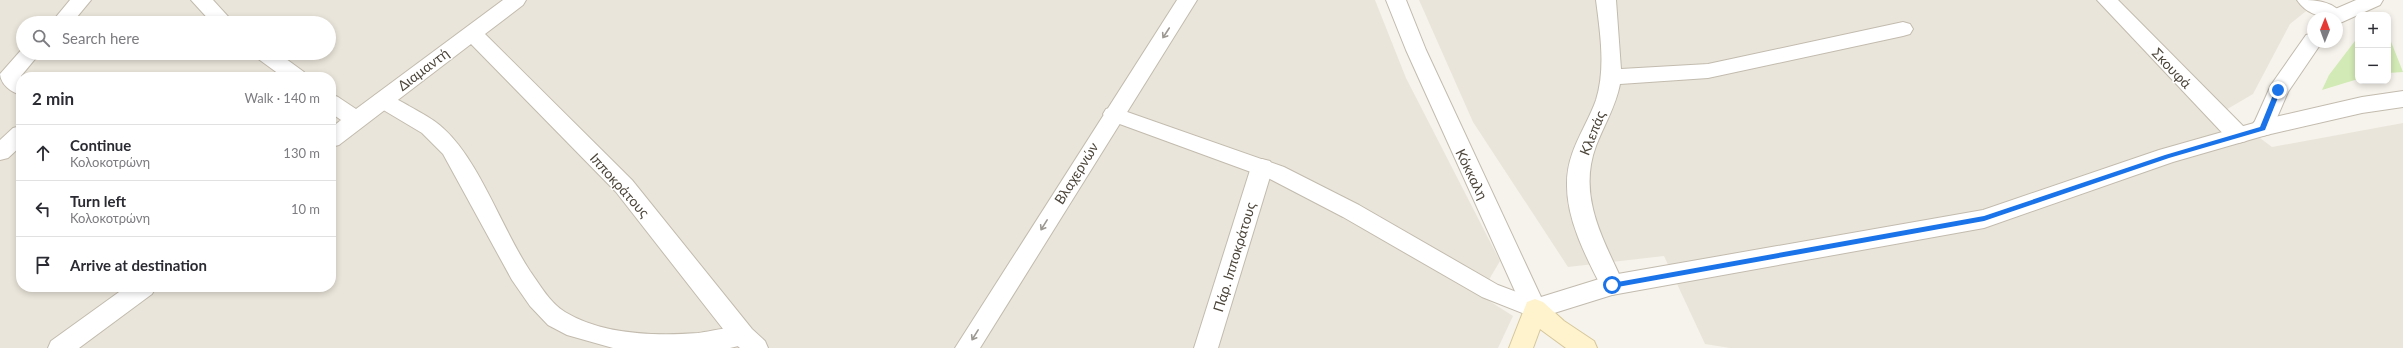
<!DOCTYPE html>
<html lang="en">
<head>
<meta charset="utf-8">
<style>
  :root { --surface:#fff; --page:#f2f2f3; --text:#2b2b33; --muted:#7c7c81; --line:#e1e1e2 }
  body { margin:0; font-family:Lato,sans-serif; background:var(--page); color:var(--text) }
  .controls { position:absolute; right:12px; top:12px; display:grid; overflow:hidden; border-radius:8px; box-shadow:0 2px 6px #0003 }
  .controls button { width:36px; height:36px; display:grid; place-items:center; padding:0; border:0; border-bottom:1px solid var(--line); background:var(--surface); color:var(--text); font:20px sans-serif }
  .compass { position:absolute; left:2307px; top:12px; width:36px; height:36px; border-radius:50%; background:var(--surface); box-shadow:0 2px 6px #0003; rotate:1deg }
  .stop { position:absolute; width:12px; height:12px; margin:-9px; border:3px solid #1a73e8; border-radius:50%; background:#fff }
  .stop.end { background:#1a73e8; border-color:#fff; box-shadow:0 1px 4px #0008 }
  .list { margin:0; padding:0; list-style:none }
  h2 { display:flex; justify-content:space-between; align-items:center; height:52px; margin:0; padding:0 16px; font-size:17px }
  h2 small { font-size:13px; font-weight:400; color:var(--muted) }
  .list li { display:grid; grid-template-columns:26px 1fr auto; gap:12px; align-items:center; box-sizing:border-box; height:56px; padding:0 16px; border-top:1px solid var(--line) }
  .list b { display:block; font-size:15px; white-space:nowrap }
  .list p { margin:0; font-size:13px; white-space:nowrap; color:var(--muted) }
  .list em { font-size:13px; font-style:normal; color:var(--muted) }
  .icon { flex:none; width:22px; height:22px; fill:none; stroke:currentColor; stroke-width:2; stroke-linecap:round; stroke-linejoin:round }
  .map { position:relative; flex:none; width:2403px; height:348px; overflow:hidden }
  .search { position:absolute; background:var(--surface); box-shadow:0 2px 6px #0003; left:16px; top:16px; width:320px; height:44px; display:flex; align-items:center; gap:10px; box-sizing:border-box; padding:0 14px; border-radius:22px; color:var(--muted); font-size:15px }
  .panel { position:absolute; background:var(--surface); box-shadow:0 2px 6px #0003; left:16px; top:72px; width:320px; height:220px; border-radius:16px }
  .map>svg:first-child { display:block }
</style>
</head>
<body>
<div class="map">
<svg width="2403" height="348" viewBox="0 0 2403 348">
  <rect width="100%" height="100%" fill="#f6f3ec"/>
  <path fill="#eae5da" fill-rule="evenodd" d="M0 0H1375L1406 78 1500 261 1480 295 1513 316 1498 348H0ZM23 23H329V53H23ZM21 77H331V287H21Z
    M1419 0H2320L2290 24 2253 94 2224 111 2272 147 2403 123V348H1730L1705 344 1664 256 1568 267 1473 122Z"/>
  <path fill="#d2eab5" d="M2388 34 2403 72 2388 73Z
    M2358 37V79L2322 90 2329 75Z"/>
  <g fill="none" stroke-linecap="round" stroke-linejoin="round">
    <g stroke="#c2bbae" stroke-width="2">
      <path id="service" d="M382 93C392 96 400 101 409 106 421 113 434 119 444 129 480 162 502 229 530 271 540 285 550 303 565 312 603 335 655 336 698 333 715 331 735 324 751 329L755 336 751 343 730 348H613L567 335 548 325 530 306 512 280 443 154 422 133 375 105 372 100 375 95Z
        M1113 107 1284 167 1359 205 1498 285 1543 302 1546 309 1543 316 1535 318 1482 297 1343 217 1270 179 1106 119 1103 114 1106 109Z"/>
    </g>
    <g stroke="#c2bbae" stroke-width="2">
      <path id="minor" d="M70 0H91L72 23H51Z
        M191 0H213L234 23H212Z
        M503 0H526L523 5 485 34 632 180 752 329 765 341 768 348H740L734 343 616 192 471 44 339 145 331 147V128L341 120 331 113V94L338 97 356 109Z
        M1596 0H1616L1621 69 1708 64 1903 22 1910 24 1913 29 1910 34 1903 36 1708 78 1620 84C1616 106 1604 125 1596 146 1577 197 1604 240 1624 285L1620 292 1612 295 1604 292C1587 259 1566 220 1567 183 1567 151 1586 128 1596 100 1606 68 1600 32 1596 0Z
        M2097 0H2118L2246 129 2249 135 2246 141 2238 143 2230 141Z
        M2297 0C2315 0 2334 0 2344 17L2341 22 2337 23V18C2322 18 2306 14 2297 0Z
        M23 48V53H40L21 76V95C11 92 1 85 0 74Z
        M254 53H278L304 72 307 77H283L257 58Z
        M2403 91V107L2362 113 2262 136 2254 134 2251 128 2254 122 2262 120 2362 97Z
        M21 126V146L8 158 0 160V140L13 128Z
        M1262 159 1270 161 1273 167 1218 348H1194L1251 167 1254 161Z
        M126 287H156L152 294 79 348H48L51 341Z"/>
    </g>
    <g stroke="#c2bbae" stroke-width="2">
      <path id="tertiary" d="M1177 0H1197L980 348H955Z
        M1386 0H1406L1426 50 1541 297 1612 275 1983 210 2159 150 2254 123 2271 85 2306 35 2313 33V42H2322L2288 92 2270 134 2173 162 1984 228 1612 295 1535 319 1527 316 1523 309 1406 50Z
        M2356 0H2383L2380 5 2340 23 2337 24V18H2323L2326 13Z"/>
    </g>
    <g stroke="#d6c79b" stroke-width="2">
      <path id="secondary" d="M1535 299 1543 302 1564 321 1594 341 1597 348H1566L1540 329 1533 348H1509L1527 302Z"/>
    </g>
    <use href="#service" fill="#fff" fill-rule="evenodd"/>
    <use href="#minor" fill="#fff" fill-rule="evenodd"/>
    <use href="#tertiary" fill="#fff" fill-rule="evenodd"/>
    <use href="#secondary" fill="#fff3cd" fill-rule="evenodd"/>
  </g>
  <defs><path id="oneway-shaft" d="M-6 0H5M1.5-3L5.5 0L1.5 3" fill="none" stroke-width="1.6" stroke-linecap="round" stroke-linejoin="round"/></defs>
  <g stroke="#9c9892">
    <use href="#oneway-shaft" transform="translate(1166 33) rotate(123)"/>
    <use href="#oneway-shaft" transform="translate(1044 225) rotate(122)"/>
    <use href="#oneway-shaft" transform="translate(975 335) rotate(122)"/>
  </g>
  <path fill="#1a73e8" d="M2278 88 2281 90 2265 130 2169 158 1984 221 1612 288 1608 285 1612 283 1984 216 2165 155 2260 127 2275 90Z"/>
  <g text-anchor="middle" dominant-baseline="central" stroke-width="3" stroke-linejoin="round" paint-order="stroke">
    <g font-size="14" fill="#4b4439" stroke="#fff">
      <text transform="translate(2172 68) rotate(46)">Σκουφά</text>
      <text transform="translate(423 69) rotate(-37)">Διαμαντή</text>
      <text transform="translate(1592 133) rotate(-68)">Κλεπάς</text>
      <text transform="translate(1076 173) rotate(-58)">Βλαχερνών</text>
      <text transform="translate(1472 174) rotate(64)">Κόκκαλη</text>
      <text transform="translate(620 185) rotate(48)">Ιπποκράτους</text>
      <text transform="translate(1234 257) rotate(-73)">Πάρ. Ιπποκράτους</text>
    </g>
  </g>
</svg>
<div class="controls">
<button>+</button>
<button>−</button>
</div>
<svg class="compass" viewBox="-18 -18 36 36"><path d="M0-13l5 13h-10z" fill="#e53935"/><path d="M0 13l5-13h-10z" fill="#7c7c81"/></svg>
<div class="stop" style="left:1612px;top:285px"></div>
<div class="stop end" style="left:2278px;top:90px"></div>
<div class="search"><svg class="icon" aria-label="search" viewBox="0 0 24 24"><circle cx="10" cy="10" r="6"/><path d="M15 15l6 6"/></svg>Search here</div>
<section class="panel">
<h2>2 min<small>Walk · 140 m</small></h2>
<ul class="list">
<li><svg class="icon" aria-label="ahead" viewBox="0 0 24 24"><path d="M12 20V5M6 11l6-6 6 6"/></svg><div><b>Continue</b><p>Κολοκοτρώνη</p></div><em>130 m</em></li>
<li><svg class="icon" aria-label="left" viewBox="0 0 24 24"><path d="M17 20v-9H6M10 6l-5 5 5 5"/></svg><div><b>Turn left</b><p>Κολοκοτρώνη</p></div><em>10 m</em></li>
<li><svg class="icon" aria-label="arrive" viewBox="0 0 24 24"><path d="M6 21V4h12l-3 4 3 4H6"/></svg><div><b>Arrive at destination</b></div></li>
</ul>
</section>
</div>
</body>
</html>
